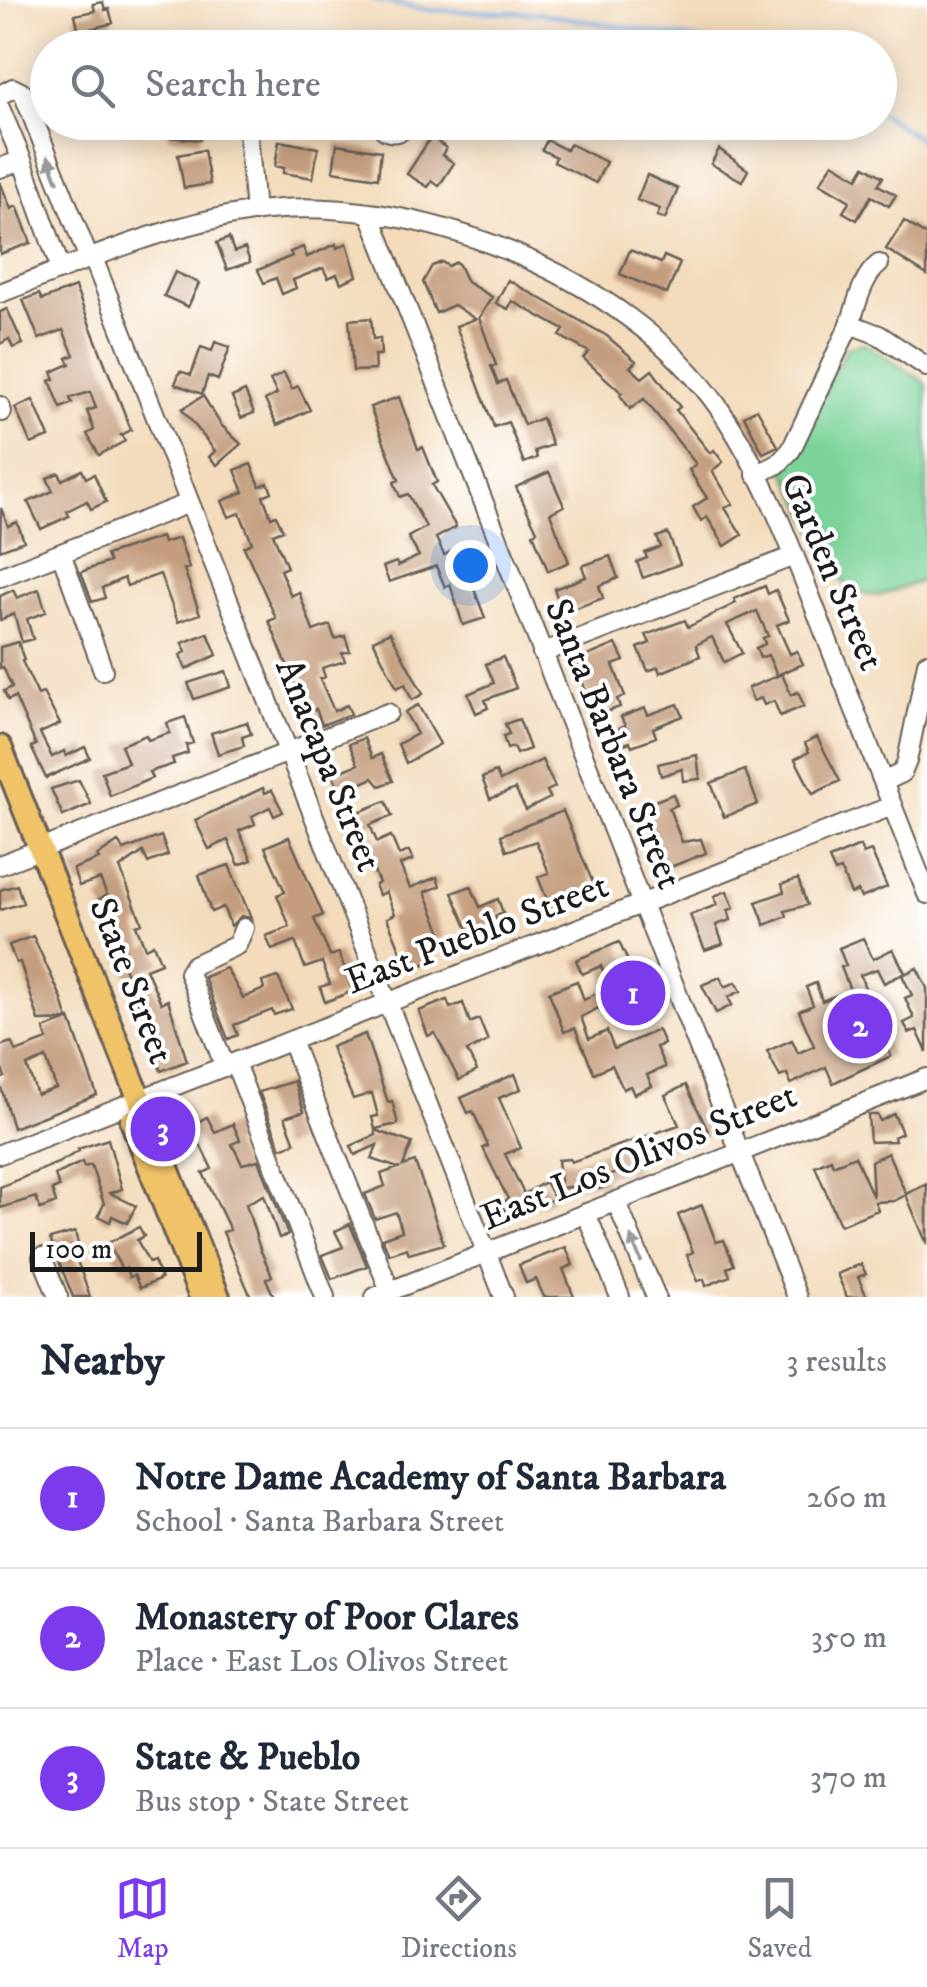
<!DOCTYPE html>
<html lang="en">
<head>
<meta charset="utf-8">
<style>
  :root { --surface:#fff; --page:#f6f6f7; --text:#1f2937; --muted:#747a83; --line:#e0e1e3; --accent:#7c3aed }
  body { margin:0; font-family:"IM FELL DW Pica",serif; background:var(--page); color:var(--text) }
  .scale { position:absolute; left:30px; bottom:25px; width:172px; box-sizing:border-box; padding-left:10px; border:5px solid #1c1c1c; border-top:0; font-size:28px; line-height:35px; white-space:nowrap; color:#1c1c1c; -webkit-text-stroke:8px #fff; paint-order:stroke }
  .you { position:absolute; left:470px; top:565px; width:35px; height:35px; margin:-25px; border:8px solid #fff; border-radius:50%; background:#1a73e8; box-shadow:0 0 0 15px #1a73e833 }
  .badge { display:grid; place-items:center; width:65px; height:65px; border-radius:50%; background:var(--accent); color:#fff; font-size:32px; font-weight:700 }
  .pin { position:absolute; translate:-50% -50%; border:5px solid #fff; box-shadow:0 2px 10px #0006 }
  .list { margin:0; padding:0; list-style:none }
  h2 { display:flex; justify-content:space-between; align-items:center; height:130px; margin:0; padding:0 40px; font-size:42px }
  h2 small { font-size:32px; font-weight:400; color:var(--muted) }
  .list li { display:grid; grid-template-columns:65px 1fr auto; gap:30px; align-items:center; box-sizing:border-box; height:140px; padding:0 40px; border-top:2px solid var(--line) }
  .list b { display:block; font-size:38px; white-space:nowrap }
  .list p { margin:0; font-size:32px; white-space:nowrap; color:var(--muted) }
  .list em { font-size:32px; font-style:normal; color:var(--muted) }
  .icon { flex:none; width:55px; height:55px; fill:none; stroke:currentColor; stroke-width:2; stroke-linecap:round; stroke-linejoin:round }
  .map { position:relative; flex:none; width:927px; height:1297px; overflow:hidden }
  .search { position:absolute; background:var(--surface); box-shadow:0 5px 25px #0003; left:30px; right:30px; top:30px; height:110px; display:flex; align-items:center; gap:25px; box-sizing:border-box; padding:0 35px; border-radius:55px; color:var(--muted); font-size:38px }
  .sheet { height:550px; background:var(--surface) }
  nav { display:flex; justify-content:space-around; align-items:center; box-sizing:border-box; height:140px; border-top:2px solid var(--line); background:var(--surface); font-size:28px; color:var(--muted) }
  nav a { display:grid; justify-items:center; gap:5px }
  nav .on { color:var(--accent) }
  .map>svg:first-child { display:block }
</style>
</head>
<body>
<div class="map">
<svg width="927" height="1297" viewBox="0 0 927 1297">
  <rect width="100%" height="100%" fill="#fff"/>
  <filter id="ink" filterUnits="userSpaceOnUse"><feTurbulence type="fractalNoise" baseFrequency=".01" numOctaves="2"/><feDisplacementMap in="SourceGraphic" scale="20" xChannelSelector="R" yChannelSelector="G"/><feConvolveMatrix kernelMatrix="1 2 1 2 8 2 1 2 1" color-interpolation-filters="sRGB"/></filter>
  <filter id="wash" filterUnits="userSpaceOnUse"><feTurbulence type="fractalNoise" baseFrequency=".0048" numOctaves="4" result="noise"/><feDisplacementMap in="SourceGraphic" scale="40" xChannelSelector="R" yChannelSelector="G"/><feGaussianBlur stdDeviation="2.25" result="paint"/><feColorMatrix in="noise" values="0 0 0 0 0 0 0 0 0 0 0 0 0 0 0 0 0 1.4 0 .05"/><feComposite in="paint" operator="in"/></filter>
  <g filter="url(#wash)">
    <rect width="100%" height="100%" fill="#f3dbbb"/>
    <path fill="#7bd399" stroke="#4c785a" stroke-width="2.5" d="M864 343 927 384V579L879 596 860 593 847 586 835 570 784 468 847 347Z"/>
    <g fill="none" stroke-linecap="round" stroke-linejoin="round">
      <path stroke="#6da7dd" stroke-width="4" d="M374 0 428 10 540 13 741 48
        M880 113 927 144"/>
    </g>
    <g id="blocks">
      <path fill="#c49d7e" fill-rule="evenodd" d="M103 2 105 10 109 9 113 23 79 32 75 15 95 11 93 4Z
        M169 122H202L200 140 168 137Z
        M431 137 446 148 442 155 454 163 439 186 432 181 428 187 407 174Z
        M547 140 566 150 570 144 606 162 596 183 554 162 556 157 542 150Z
        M279 141 318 148 313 178 283 173 284 168 275 166Z
        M337 144 381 151 378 178 333 171Z
        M719 149 748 170 742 181 711 164Z
        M204 150 210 184 184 188 178 155Z
        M833 163 858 178 865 166 883 177 878 185 896 195 889 206 871 196 857 220 843 212 850 201 820 183Z
        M647 175 678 189 665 219 657 216 660 209 637 200Z
        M0 182 11 209 17 206 31 243 0 254Z
        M904 221 927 236V275L886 249Z
        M229 238 234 252 245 248 250 262 227 270 217 243Z
        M347 243 357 276 341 283 337 274 328 278 323 268 293 280 296 288 282 294 276 278 264 283 258 270 292 256 290 252 303 247 307 257 336 244 337 248Z
        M630 250 661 263 664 256 680 263 667 294 620 274Z
        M442 262 448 266 456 262 459 265 467 282 492 297 479 318 496 365 491 366 498 384 506 380 524 425 542 418 552 445 535 451 537 458 524 463 508 422 494 427 456 326 475 319 454 305 436 313 423 282 432 266Z
        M175 272 199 283 188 307 164 296Z
        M508 280 607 336 636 361 630 367 642 378 652 370 680 407 676 410 710 453 714 450 723 462 712 471 733 504 725 508 742 535 725 546 707 517 701 521 693 507 707 498 689 470 696 464 644 399 630 409 620 395 622 393 583 358 589 352 560 336 564 330 512 301 508 309 496 303Z
        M75 287 131 430 121 435 125 441 99 455 87 434 94 430 87 411 96 408 90 392 70 398 72 403 61 408 50 381 55 379 52 372 70 364 67 358 74 355 63 330 39 339 23 300 39 294 42 300Z
        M7 309 23 344 13 348 9 339 0 344V312Z
        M371 318 373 339 380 338 381 355H374L375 370 353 371 349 320Z
        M215 342 230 347 218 380 208 376 202 394 175 384 180 371 191 375 201 347 212 351Z
        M284 373 292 389 298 386 310 410 277 425 265 400 277 394 270 380Z
        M245 391 254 413 241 418 232 397Z
        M203 396 221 425 241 444 217 465 209 457 215 451 182 409Z
        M399 397 418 449 423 447 437 482 432 485 456 527 436 538 444 555 452 551 459 564 464 562 485 618 463 625 450 584 445 587 436 566 389 582 383 567 396 562 398 566 419 556 408 537 426 527 408 494 400 497 394 482 399 480 370 407Z
        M33 400 49 437 31 444 15 408Z
        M757 409 778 446 763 453 744 416Z
        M251 464 260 486 268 483 272 492 263 496 271 517 276 515 283 530 273 534 287 567 280 570 291 596 299 592 313 631 330 625 335 639 345 636 350 651 342 653 345 661 322 668 325 677 320 679 334 711 347 705 351 714 322 725 316 709 307 713 269 621 276 618 244 547 252 543 240 513 229 517 222 501 244 492 235 470Z
        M82 470 86 478 94 474 106 502 91 509 87 501 67 511 69 516 41 529 28 502 53 491 47 478 59 473 62 480Z
        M549 472 564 506 550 513 569 562 548 571 533 533 537 531 516 487Z
        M1 508 8 526 17 522 24 541 0 550Z
        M668 533 680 564 643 578 637 562 647 558 645 553 661 547 657 537Z
        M161 537 163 543 179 538 189 568 184 569 200 614 178 622 160 574 127 586 124 578 102 588 105 598 92 602 81 572 109 562 106 555Z
        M610 556 618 578 599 586 603 598 563 613 554 589 586 577 582 566Z
        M765 586 768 594 776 590 789 620 777 625 790 654 797 651 803 664 777 675 768 655 760 658 756 648 765 644 763 638 768 636 757 611 727 624 742 653 724 662 712 637 696 645 700 656 660 673 658 667 648 671 638 648 650 643 646 635 685 620 688 627 736 603 734 599Z
        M39 589 46 612 27 619 33 639 22 642 14 614 0 620V596L13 590 17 598Z
        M390 632 423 694 412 700 405 684 397 688 373 640Z
        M208 633 217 655 186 669 180 655 186 652 182 643Z
        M18 642 24 660 22 661 38 695 43 693 60 724 40 733 52 757 64 751 66 756 85 747 90 758 46 778 31 747 36 745 15 697 8 700 4 691 12 687 3 667 0 668V647Z
        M616 644 624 661 613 665 625 696 617 699 620 707 603 713 598 700 590 703 575 661Z
        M503 657 516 688 485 700 488 708 476 713 468 694 494 683 486 664Z
        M226 671 231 687 194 699 188 683Z
        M782 674 791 695 798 692 804 706 780 716 774 701 764 705 761 698 753 701 748 688Z
        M678 704 683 716 653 728 656 737 632 746 630 742 624 744 618 729 625 726 621 717 645 708 648 715Z
        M418 705 440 744 406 763 398 744 417 734 405 712Z
        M185 717 193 743 186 745 188 753 172 758 174 764 149 772 152 778 110 796 102 772 128 763 121 745 146 735 148 740 170 733 167 723Z
        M519 719 530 749 516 754 513 747 507 749 503 736 509 734 505 724Z
        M247 722 251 734 242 737 244 746 218 754 211 733Z
        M817 737 840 781 813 794 795 759 809 752 805 743Z
        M364 738 372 758 381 754 393 781 380 786 373 778 357 785 360 792 344 799 333 775 358 764 349 744Z
        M697 755 700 779 683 781 682 769 661 776 658 764Z
        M542 760 555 787 547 791 550 798 526 810 515 789 490 799 482 778 496 772 500 781Z
        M745 770 758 804 724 817 711 783Z
        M79 780 91 804 63 816 51 789Z
        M263 788 265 793 272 790 283 812 274 816 270 807 252 816 255 824 239 831 252 860 239 865 228 840 209 849 195 820Z
        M673 794 677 805 669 808 682 842 701 839 706 853 668 868 667 865 654 870 647 852 659 847 642 806Z
        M386 801 392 816 370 825 377 842 391 836 399 855 409 851 413 860 400 865 410 888 437 877 440 886 425 892 444 937 426 945 433 960 409 971 387 918 395 914 386 892 379 895 375 885 379 883 369 860 359 842 352 845 342 819Z
        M563 811 598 895 552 913 538 877 549 873 536 841 507 851 501 835Z
        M161 836 168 855 148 863 143 852 120 868 142 923 136 925 145 948 153 944 161 963 146 969 161 1003 168 1000 187 1061 161 1071 148 1039 152 1038 118 952 125 949 116 926 108 929 104 920 108 919 99 899 107 895 100 879 79 886 73 869 99 859 97 856 118 842 124 850Z
        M289 837 323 915 314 919 330 956 339 953 353 991 325 1002 320 987 330 984 322 962 305 968 295 941 272 950 266 936 290 927 277 895 285 892 265 847Z
        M860 846 863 854 871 851 887 887 861 898 858 891 851 894 841 870 835 872 829 859Z
        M229 865 251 918 241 916 231 926 223 907 211 912 199 875Z
        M798 879 807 905 785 911 787 916 765 925 756 902 784 892 782 884Z
        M17 885 23 903 0 910V890Z
        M471 886 480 907 498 899 503 913 495 916 498 924 471 936 452 893Z
        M727 891 734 908 728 910 731 920 716 925 723 944 705 950 690 915 717 905 714 896Z
        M33 936 61 997 68 1020 39 1021 20 962 16 963 9 945Z
        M863 938 873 959 893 949 905 973 884 983 877 969 860 975 891 1056 833 1083 826 1067 791 1084 787 1074 780 1077 767 1051 792 1040 798 1053 814 1046 799 1011 813 1005 806 987 816 983 822 1001 850 990 841 967 846 966 839 948Z
        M619 942 649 1007 625 1016 618 998 581 1017 589 1039 607 1031 614 1049 658 1030 664 1044 656 1047 665 1067 647 1075 652 1086 634 1094 630 1086 623 1089 612 1065 594 1073 575 1028 564 1032 549 992 577 981 584 1000 609 986 601 966 582 974 576 960Z
        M226 968 243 998 264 989 262 982 278 977 292 1009 274 1015 272 1010 234 1025 238 1035 228 1039 204 977Z
        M917 968 927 988V1052L917 1030 909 1033 904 1023 914 1018 905 998 912 995 902 975Z
        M720 977 725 987 736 982 741 991 728 997 732 1005 716 1013 702 985Z
        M447 1000 450 1008 463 1003 470 1023 479 1019 488 1041 467 1051 477 1071 459 1080 435 1033 428 1036 419 1011Z
        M70 1019 97 1095 13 1128 0 1084V1079L5 1077 0 1065V1046L11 1042 16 1052 47 1040 44 1029ZM46 1058 56 1088 37 1095 27 1066Z
        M365 1034 388 1102 392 1101 398 1124 375 1129 372 1117 378 1116 372 1093 353 1099 331 1047Z
        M515 1074 521 1089 499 1098 521 1148 505 1154 524 1194 545 1182 554 1198 538 1207 534 1201 508 1216 501 1204 508 1199 483 1148 488 1146 473 1111 468 1113 461 1098Z
        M294 1081 304 1111 285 1117 295 1143 281 1148 259 1092Z
        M686 1085 710 1135 649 1157 634 1165 637 1174 628 1177 626 1170 605 1177 608 1186 599 1189 597 1184 561 1188 558 1160 570 1159 571 1162 679 1125 665 1095Z
        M186 1105 195 1123 207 1117 215 1132 233 1124 240 1140 232 1144 242 1164 259 1160 288 1235 279 1238 264 1195 246 1204 260 1249 272 1276 266 1279 274 1297H251L223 1232 230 1230 203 1173 212 1169 196 1136 182 1142 169 1113Z
        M894 1114 902 1133 894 1137 895 1141 870 1142 868 1115H877L880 1121Z
        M375 1130 412 1143 403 1166 415 1162 444 1244 409 1254 407 1248 389 1254 382 1238 402 1231 396 1212 375 1219 365 1194 385 1186 381 1174 398 1168 372 1159 377 1145 355 1155 351 1146 376 1135Z
        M108 1139 122 1189 110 1193 136 1206 127 1223 112 1216 110 1222 98 1216 104 1204 91 1165 84 1167 82 1162 55 1175 59 1187 52 1190 56 1203 40 1209 36 1197 0 1208V1187L58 1163 79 1151 78 1149Z
        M888 1153 906 1194 927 1184V1244L906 1195 894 1201 875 1202 878 1210 840 1225 815 1166 831 1159 833 1165 855 1156 873 1197 871 1161Z
        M702 1205 716 1242 724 1240 734 1265 727 1268 730 1276 706 1286 704 1279 698 1281 687 1255 693 1252 678 1215Z
        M350 1224 367 1266 332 1279 322 1255 343 1247 335 1231Z
        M139 1227 144 1236 137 1240 149 1263 154 1261 161 1279 140 1288 134 1275 129 1277 126 1268 122 1270 108 1243Z
        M75 1232 78 1244 72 1246 90 1297H73L50 1239Z
        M566 1247 573 1265 563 1269 574 1297H544L536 1279 526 1283 519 1265Z
        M861 1264 866 1274 858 1277 867 1297H847L837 1274Z"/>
    </g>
  </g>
  <g filter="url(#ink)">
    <use href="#blocks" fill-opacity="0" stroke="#675f54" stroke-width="2.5"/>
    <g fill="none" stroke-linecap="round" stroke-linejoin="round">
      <g stroke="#675f54" stroke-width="22">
        <path id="minor" d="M0 95 13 88 23 93 89 259
          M0 108 22 160
          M247 122 255 212
          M378 122C386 136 401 136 409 122
          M0 168 22 160 61 270
          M370 214 797 1297
          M93 258 504 1297
          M0 293C83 262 163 225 251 212 410 189 627 275 719 408 766 476 795 557 825 634 859 720 893 807 927 894
          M850 324C857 304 862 277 879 264
          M0 406 2 412
          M756 475 778 464 791 450 850 324 879 335 927 367
          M61 553 103 670
          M0 577 189 503
          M542 653 794 556
          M883 782 902 773 907 761 927 663
          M0 865 388 713
          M291 1041 390 1291
          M235 1063 325 1297
          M225 1067 189 973 194 965 237 945 244 928
          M0 1154 892 806
          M616 1201 656 1297
          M586 1213 620 1297
          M42 1257 58 1297
          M375 1297 927 1078"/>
      </g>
      <g stroke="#675f54" stroke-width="28">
        <path id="major" d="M0 747 218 1297
          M132 1121 201 1297"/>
      </g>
      <use href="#minor" stroke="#fff" stroke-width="18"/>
      <use href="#major" stroke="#f1c369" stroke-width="22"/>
    </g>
    <defs><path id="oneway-solid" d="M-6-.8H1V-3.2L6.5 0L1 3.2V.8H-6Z" transform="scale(2.5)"/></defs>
    <g fill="#999">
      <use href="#oneway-solid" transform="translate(53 169) rotate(-111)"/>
      <use href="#oneway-solid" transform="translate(636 1249) rotate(-112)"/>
    </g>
  </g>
  <g text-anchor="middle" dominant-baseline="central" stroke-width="8" stroke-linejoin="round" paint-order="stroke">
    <g font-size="38" fill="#1c1c1c" stroke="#fff">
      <text transform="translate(832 572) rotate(67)">Garden Street</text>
      <text transform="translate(613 744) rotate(68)">Santa Barbara Street</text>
      <text transform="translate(328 765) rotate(68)">Anacapa Street</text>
      <text transform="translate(477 934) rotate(-21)">East Pueblo Street</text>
      <text transform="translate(131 981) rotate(69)">State Street</text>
      <text transform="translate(639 1157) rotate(-22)">East Los Olivos Street</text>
    </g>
  </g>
</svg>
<div class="scale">100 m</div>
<div class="you"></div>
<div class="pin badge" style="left:633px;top:993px">1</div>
<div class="pin badge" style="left:860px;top:1026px">2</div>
<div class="pin badge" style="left:163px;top:1129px">3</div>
<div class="search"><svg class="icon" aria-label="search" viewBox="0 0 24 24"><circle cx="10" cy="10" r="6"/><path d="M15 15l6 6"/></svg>Search here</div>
</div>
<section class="sheet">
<h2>Nearby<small>3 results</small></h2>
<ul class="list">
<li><span class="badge">1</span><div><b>Notre Dame Academy of Santa Barbara</b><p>School · Santa Barbara Street</p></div><em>260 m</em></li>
<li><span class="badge">2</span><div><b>Monastery of Poor Clares</b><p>Place · East Los Olivos Street</p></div><em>350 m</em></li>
<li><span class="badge">3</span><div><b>State &amp; Pueblo</b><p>Bus stop · State Street</p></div><em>370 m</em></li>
</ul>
</section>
<nav>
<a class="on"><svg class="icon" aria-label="map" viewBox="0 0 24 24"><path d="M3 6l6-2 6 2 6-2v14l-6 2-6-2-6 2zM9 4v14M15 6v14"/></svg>Map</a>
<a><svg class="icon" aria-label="directions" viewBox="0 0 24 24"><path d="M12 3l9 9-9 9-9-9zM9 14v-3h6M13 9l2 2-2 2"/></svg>Directions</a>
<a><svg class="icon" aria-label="saved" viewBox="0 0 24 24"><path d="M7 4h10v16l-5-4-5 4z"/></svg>Saved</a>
</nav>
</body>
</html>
